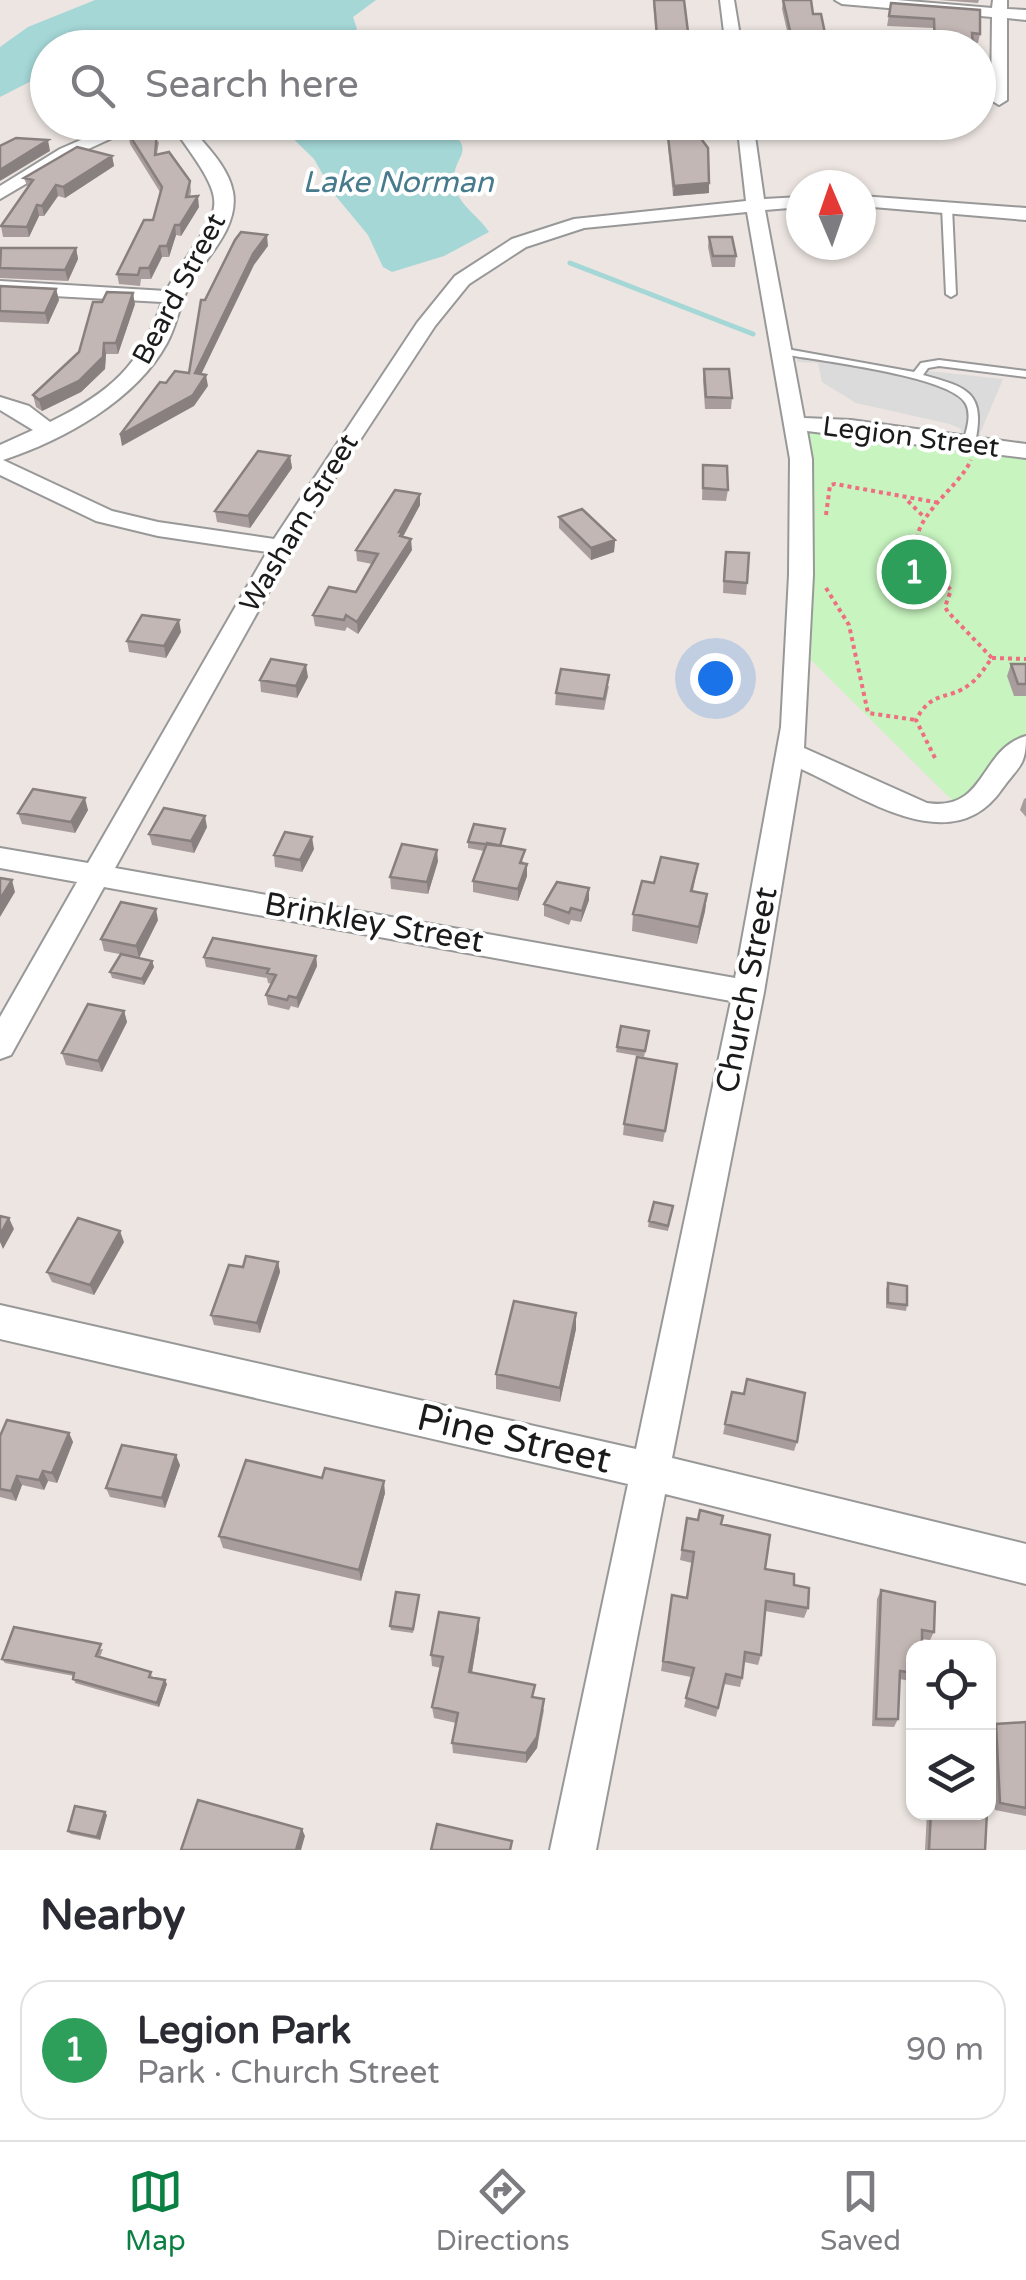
<!DOCTYPE html>
<html lang="en">
<head>
<meta charset="utf-8">
<style>
  :root { --surface:#fff; --page:#f2f2f3; --text:#2b2b33; --muted:#7c7c81; --line:#e1e1e2; --accent:#0b8043 }
  body { margin:0; font-family:"Varela Round",sans-serif; background:var(--page); color:var(--text) }
  .controls { position:absolute; right:30px; bottom:30px; display:grid; overflow:hidden; border-radius:20px; box-shadow:0 2px 8px #0004 }
  .controls button { width:90px; height:90px; display:grid; place-items:center; padding:0; border:0; border-bottom:2px solid var(--line); background:var(--surface); color:var(--text); font:50px sans-serif }
  .compass { position:absolute; left:786px; top:170px; width:90px; height:90px; border-radius:50%; background:var(--surface); box-shadow:0 2px 8px #0004; rotate:358deg }
  .you { position:absolute; left:715px; top:678px; width:35px; height:35px; margin:-25px; border:8px solid #fff; border-radius:50%; background:#1a73e8; box-shadow:0 0 0 15px #1a73e833 }
  .badge { display:grid; place-items:center; width:65px; height:65px; border-radius:50%; background:var(--accent); color:#fff; font-size:32px; font-weight:700 }
  .pin { position:absolute; translate:-50% -50%; border:5px solid #fff; box-shadow:0 2px 10px #0006 }
  .list { margin:0; padding:0; list-style:none }
  h2 { display:flex; justify-content:space-between; align-items:center; height:130px; margin:0; padding:0 40px; font-size:42px }
  h2 small { font-size:32px; font-weight:400; color:var(--muted) }
  .list li { display:grid; grid-template-columns:65px 1fr auto; gap:30px; align-items:center; box-sizing:border-box; height:140px; margin:0 20px 20px; padding:0 20px; border:2px solid var(--line); border-radius:30px }
  .list b { display:block; font-size:38px; white-space:nowrap }
  .list p { margin:0; font-size:32px; white-space:nowrap; color:var(--muted) }
  .list em { font-size:32px; font-style:normal; color:var(--muted) }
  .icon { flex:none; width:55px; height:55px; fill:none; stroke:currentColor; stroke-width:2; stroke-linecap:round; stroke-linejoin:round }
  .map { position:relative; flex:none; width:1026px; height:1850px; overflow:hidden }
  .search { position:absolute; background:var(--surface); box-shadow:0 2px 8px #0004; left:30px; right:30px; top:30px; height:110px; display:flex; align-items:center; gap:25px; box-sizing:border-box; padding:0 35px; border-radius:55px; color:var(--muted); font-size:38px }
  .sheet { height:290px; background:var(--surface) }
  nav { display:flex; justify-content:space-around; align-items:center; box-sizing:border-box; height:140px; border-top:2px solid var(--line); background:var(--surface); font-size:28px; color:var(--muted) }
  nav a { display:grid; justify-items:center; gap:5px }
  nav .on { color:var(--accent) }
  .map>svg:first-child { display:block }
</style>
</head>
<body>
<div class="map">
<svg width="1026" height="1850" viewBox="0 0 1026 1850">
  <rect width="100%" height="100%" fill="#ece5e1"/>
  <path fill="#c7f4bf" d="M797 424 1026 451V744L962 810 801 650Z"/>
  <path fill="#dbdbdb" d="M797 350 901 368 1003 379 978 438 961 434V429L950 424 856 403 822 382 818 363 797 362Z"/>
  <path fill="#a4d7d6" d="M95 0H376L353 17 357 29 342 47H196L170 35 113 47 48 48 47 73 0 97V47L28 27Z
    M277 123H442C483 156 449 152 455 186 458 205 480 217 489 232L444 256 392 272 383 267 368 235 334 194 314 159Z"/>
  <g fill="none" stroke-linecap="round" stroke-linejoin="round">
    <path stroke="#a4d7d6" stroke-width="5" d="M570 263 753 334"/>
    <g stroke="#989898" stroke-width="4">
      <path id="lane" d="M947 204 952 207 956 294 951 297 946 294 942 207Z
        M781 348 914 372 921 363 939 360 1026 371V377L939 366 928 368 923 375C967 387 986 392 975 443L969 446 963 443C966 431 972 416 966 404 952 375 811 360 777 353V349Z"/>
    </g>
    <g stroke="#989898" stroke-width="4">
      <path id="street" d="M720 0H734L742 48H726Z
        M835 0H897L992 8 993 0H1007V9L1026 10V20L1007 18V100L999 105 991 100 992 17 842 4Z
        M122 122H147L73 156 0 199V186L60 149Z
        M169 122H186C203 143 228 165 233 192 239 225 210 254 193 279 180 299 178 323 167 343 136 400 64 440 3 460L112 511 158 522 274 539 417 323 455 276 512 239 574 219 746 201 737 122H753L764 199 801 197V207L765 210 804 418 851 420 1026 444V458L807 431 812 459 813 575 804 748 927 803C987 812 979 749 1026 736 1026 767 1019 765 1002 789 952 862 862 796 801 769L764 992 672 1458 1026 1544V1584L665 1494 596 1850H550L628 1484 0 1339V1305L636 1449 731 1001 104 887 11 1055 0 1059V1017L77 882 0 868V848L88 863 267 552 158 536 96 521 0 475V445L33 430 0 410V397L29 406 50 422C109 393 141 366 162 302L0 293V281L166 291C220 198 239 218 169 122ZM747 212 790 459 789 575 781 727 735 978 115 868 316 507 435 326 469 284 526 247 584 228Z
        M861 196 1026 208V220L861 206Z"/>
    </g>
    <path stroke="#ef6f80" stroke-width="4" stroke-dasharray="4 4" stroke-linecap="butt" d="M908 501 924 517
      M826 515 830 485 835 484 940 503
      M826 588 849 625 868 713 916 720
      M992 658 1026 659
      M935 758 916 720C932 689 949 701 970 684 979 678 985 667 992 658L948 612 945 607 951 590C942 580 929 573 922 562 898 524 958 491 971 460"/>
    <use href="#lane" fill="#fff" fill-rule="evenodd"/>
    <use href="#street" fill="#fff" fill-rule="evenodd"/>
  </g>
  <path fill="#a89d9c" d="M653 0H684L690 48H657Z
    M783 0 828 48H791L782 9Z
    M939 0H979L978 3Z
    M891 3 980 34 978 43H973V48H933V28L887 26Z
    M128 133 159 142 157 154 190 181 191 191 190 197 199 207 181 236 176 235 169 257H162L151 279H141L140 286 119 284 117 274 153 220 160 192 130 144Z
    M668 137 702 140 709 183V193L673 196 668 147Z
    M112 156 114 166 65 198 58 196 44 216H39L29 237H3L1 226 28 188 24 178Z
    M709 237 736 256 735 267H712L708 247Z
    M76 248 78 259 68 281 0 278V250Z
    M0 286 56 289 59 300 48 324 0 322Z
    M135 304 118 354H106L105 369 81 392 42 411 36 407 33 395Z
    M704 369 732 398 731 409H705L703 380Z
    M290 456 292 468 250 528 217 522 215 511Z
    M703 465 728 490 726 501 702 500Z
    M420 494V505L403 537 412 550 358 634 347 627 345 631 315 626 313 615 356 592 372 564 357 561 356 550Z
    M559 517 615 540 614 552 591 560 559 528Z
    M724 563 747 583 746 595 723 593Z
    M181 632 166 658 129 652 127 641Z
    M1011 664H1026V696H1014L1007 676Z
    M308 677 297 698 261 692 260 680Z
    M609 686 604 710 555 705 556 693Z
    M1026 798V817L1020 810 1024 799Z
    M88 810 75 833 22 824 18 813Z
    M207 827 194 853 152 845 149 834Z
    M505 829 501 846 525 863 527 876 518 901 473 892V881L484 851 468 848V842Z
    M314 849 302 872 275 867 274 855Z
    M438 861 428 894 391 889 390 877Z
    M698 864 693 891 707 894 705 911 697 944 632 931 633 914 654 883Z
    M589 888V900L581 922 571 920 569 925 544 916V904Z
    M158 920 139 958 104 951 101 939Z
    M316 956 317 966 298 1008 291 1006 289 1010 268 1005 266 995 272 984 268 983 267 978 206 967 204 957Z
    M152 961 154 967 144 985 112 978 110 972Z
    M124 1011 127 1022 102 1072 66 1065 62 1053Z
    M649 1031 644 1057 616 1052 617 1047Z
    M676 1075 663 1142 623 1135 624 1124Z
    M673 1206 668 1231 648 1227 649 1221Z
    M124 1242 94 1295 52 1282 47 1272Z
    M278 1262 280 1272 260 1333 214 1325 211 1315 243 1267Z
    M888 1283 907 1305 906 1311 886 1308V1289Z
    M576 1313V1329L560 1402 496 1389V1374Z
    M732 1392 797 1442 794 1451 723 1434Z
    M69 1433 73 1442 57 1483 48 1481 44 1490 22 1485 16 1501 0 1497V1436Z
    M180 1465 165 1508 110 1497 106 1488Z
    M385 1493 361 1581 223 1548 219 1536Z
    M687 1518 721 1524 765 1569 794 1585 808 1608 804 1618 765 1611 761 1655 758 1665 744 1662 742 1678 740 1687 724 1684 716 1717 684 1707 691 1677 661 1671 670 1605 686 1598 692 1563 680 1560Z
    M881 1590 934 1632 930 1640 922 1639 914 1648V1682L900 1679 898 1719 894 1727 872 1726 877 1599Z
    M419 1595 413 1633 391 1630 390 1626Z
    M479 1630 472 1673 534 1697 544 1710 537 1748 526 1763 453 1753 452 1743 456 1723 434 1718 432 1707 441 1668 432 1666 431 1655Z
    M103 1649 100 1657 153 1676 152 1678 167 1684 159 1707 75 1683 74 1676 5 1663 2 1659Z
    M1026 1722V1816L995 1810 990 1731 996 1724Z
    M927 1812H987L985 1850H925Z
    M107 1815 100 1840 71 1834 68 1831Z"/>
  <path fill="#88807f" d="M48 140 50 151 0 181V170Z
    M112 156 114 166 65 198 63 187Z
    M709 183V193L673 196 674 186Z
    M56 185 58 196 44 216 42 206Z
    M198 196 199 207 181 236 180 225Z
    M37 205 39 216 29 237 27 227Z
    M175 225 176 235 169 257 167 246Z
    M267 235 268 246 254 265 196 385 195 373 253 254Z
    M160 246 162 257 151 279 149 268Z
    M76 248 78 259 68 281 65 270Z
    M56 289 59 300 48 324 45 313Z
    M133 293 135 304 118 354 116 343Z
    M104 343 106 354 105 369 81 392 42 411 39 400Z
    M206 375 208 386 194 406 122 446 120 435Z
    M290 456 292 468 250 528 248 516Z
    M420 494V505L402 538 403 544 399 532Z
    M411 539 412 550 358 634 357 622Z
    M615 540 614 552 591 560V548Z
    M179 620 181 632 166 658 164 646Z
    M306 665 308 677 297 698 296 686Z
    M85 798 88 810 75 833 71 822Z
    M205 816 207 827 194 853 191 841Z
    M312 837 314 849 302 872 300 860Z
    M437 850 438 861 428 894 427 882Z
    M527 864V876L518 901V889Z
    M12 880 15 892 0 917V899Z
    M589 888V900L581 922 582 911Z
    M707 894 705 911 697 944 699 927Z
    M156 909 158 920 139 958 136 946Z
    M316 956 317 966 298 1008 297 998Z
    M152 961 154 967 144 985 142 979Z
    M124 1011 127 1022 102 1072 98 1061Z
    M9 1218 14 1229 3 1249 0 1242V1235Z
    M120 1231 124 1242 94 1295 90 1285Z
    M278 1262 280 1272 260 1333 257 1323Z
    M576 1313V1329L560 1402V1388Z
    M69 1433 73 1442 57 1483 52 1473Z
    M176 1455 180 1465 165 1508 162 1498Z
    M43 1471 48 1481 44 1490 39 1480Z
    M17 1476 22 1485 16 1501 11 1491Z
    M384 1481 385 1493 361 1581 359 1570Z
    M479 1618V1630L470 1683 469 1672Z
    M165 1680 167 1684 159 1707 157 1703Z
    M544 1699 537 1748 526 1763V1753Z
    M105 1812 107 1815 100 1840 97 1837Z
    M302 1829 305 1836 301 1850H296Z"/>
  <path fill="#c3b7b5" stroke="#88807f" stroke-width="2.5" d="M654 0H684L690 48H658Z
    M783 0H811L813 14H821L828 48H794Z
    M891 3 980 10V34L972 33 973 47 935 48 934 19 889 16Z
    M672 122H702V140L708 148 709 183 674 186 668 137H672Z
    M157 132 155 155 169 152 190 181 186 197 198 196 180 225H175L167 246H160L149 268H140L138 275 117 274 144 220H153L162 187 128 133Z
    M16 138 48 140 0 170V146Z
    M77 147 112 156 63 187 56 185 42 206 37 205 27 227 1 226 33 180 24 178Z
    M241 232 267 235 253 254 195 373 206 375 193 395 120 435 160 382 166 383 175 371 189 373 201 300H205L235 240Z
    M709 237H732L736 256H713Z
    M1 248H76L65 270 0 268Z
    M0 286 56 289 45 313 0 311Z
    M107 292 133 293 116 343H104L103 357 79 381 39 400 33 395 79 352 93 302H102Z
    M704 369H729L732 398 706 397Z
    M258 451 290 456 248 516 215 511Z
    M703 465 727 466 728 490 703 488Z
    M395 490 420 494 399 532H402L400 536 411 539 357 622 346 615 344 620 313 615 329 587 356 592 378 554 356 550Z
    M582 509 615 540 591 548 559 517Z
    M726 552 749 553 747 583 724 581Z
    M142 615 179 620 164 646 127 641Z
    M271 659 306 665 296 686 260 680Z
    M1011 664H1026V684H1018Z
    M561 669 609 675 604 699 556 693Z
    M33 789 85 798 71 822 18 813Z
    M164 808 205 816 191 841 149 834Z
    M474 824 505 829 500 846 468 842Z
    M285 832 312 837 300 860 274 855Z
    M487 843 525 850 520 863 527 864 518 889 473 881Z
    M402 844 437 850 427 882 390 877Z
    M661 857 698 864 691 891 707 894 699 927 633 914 642 881 654 883Z
    M0 878 12 880 0 899Z
    M557 882 589 888 582 911 571 908 569 913 544 904Z
    M121 902 156 909 136 946 101 939Z
    M213 938 316 956 297 998 289 996 287 1000 266 995 276 975 267 973 269 969 204 957Z
    M121 954 152 961 142 979 110 972Z
    M88 1004 124 1011 98 1061 62 1053Z
    M621 1026 649 1031 645 1051 617 1047Z
    M637 1057 677 1064 665 1131 624 1124Z
    M654 1202 673 1206 668 1226 649 1221Z
    M0 1216 9 1218 0 1235Z
    M78 1218 120 1231 90 1285 47 1272Z
    M246 1256 278 1262 257 1323 211 1315 229 1265 243 1267Z
    M888 1283 907 1286V1305L888 1303Z
    M514 1301 576 1313 560 1388 496 1374Z
    M747 1379 805 1393 797 1442 725 1424 732 1392 744 1394Z
    M7 1420 69 1433 52 1473 43 1471 39 1480 17 1476 11 1491 0 1489V1436Z
    M122 1445 176 1455 162 1498 106 1488Z
    M246 1460 322 1478 325 1468 384 1481 359 1570 219 1536Z
    M700 1510 723 1516 721 1524 770 1535 765 1569 794 1574V1585L809 1588 808 1608 766 1601 761 1655 745 1652 742 1678 726 1674 718 1708 686 1698 694 1668 663 1661 672 1595 687 1598 694 1552 682 1550 687 1518 698 1520Z
    M881 1590 935 1602 934 1632 922 1630V1648H914V1673L900 1671 898 1719H876Z
    M396 1592 419 1595 413 1629 390 1626Z
    M439 1612 479 1618 469 1672 535 1685 532 1697 544 1699 537 1737 526 1753 452 1743 458 1713 432 1707 443 1657 431 1655Z
    M14 1627 101 1644 96 1656 151 1672 149 1677 165 1680 157 1703 73 1679 74 1673 2 1659Z
    M1026 1722V1808L1000 1803 996 1724Z
    M198 1800 302 1829 296 1850H181Z
    M75 1806 105 1812 97 1837 68 1831Z
    M931 1812H987L985 1850H929Z
    M437 1824 512 1841 510 1850H431Z"/>
  <g text-anchor="middle" dominant-baseline="central" stroke-width="8" stroke-linejoin="round" paint-order="stroke">
    <g font-size="28" fill="#1b1b1b" stroke="#fff">
      <text transform="translate(179 289) rotate(-62)">Beard Street</text>
      <text transform="translate(911 437) rotate(7)">Legion Street</text>
      <text transform="translate(299 523) rotate(-59)">Washam Street</text>
    </g>
    <g font-size="30" font-style="italic" fill="#467a8c" stroke="#fff">
      <text x="398" y="182">Lake Norman</text>
    </g>
    <g font-size="32" fill="#1b1b1b" stroke="#fff">
      <text transform="translate(374 923) rotate(10)">Brinkley Street</text>
      <text transform="translate(747 990) rotate(-79)">Church Street</text>
    </g>
    <g font-size="38" fill="#1b1b1b" stroke="#fff">
      <text transform="translate(514 1439) rotate(13)">Pine Street</text>
    </g>
  </g>
</svg>
<div class="controls">
<button><svg class="icon" aria-label="locate" viewBox="0 0 24 24"><circle cx="12" cy="12" r="6"/><path d="M12 2v4M12 18v4M2 12h4M18 12h4"/></svg></button>
<button><svg class="icon" aria-label="layers" viewBox="0 0 24 24"><path d="M12 4l9 5-9 5-9-5zM3 14l9 5 9-5"/></svg></button>
</div>
<svg class="compass" viewBox="-18 -18 36 36"><path d="M0-13l5 13h-10z" fill="#e53935"/><path d="M0 13l5-13h-10z" fill="#7c7c81"/></svg>
<div class="you"></div>
<div class="pin badge" style="left:914px;top:572px;background:#2e9e5b">1</div>
<div class="search"><svg class="icon" aria-label="search" viewBox="0 0 24 24"><circle cx="10" cy="10" r="6"/><path d="M15 15l6 6"/></svg>Search here</div>
</div>
<section class="sheet">
<h2>Nearby<small></small></h2>
<ul class="list">
<li><span class="badge" style="background:#2e9e5b">1</span><div><b>Legion Park</b><p>Park · Church Street</p></div><em>90 m</em></li>
</ul>
</section>
<nav>
<a class="on"><svg class="icon" aria-label="map" viewBox="0 0 24 24"><path d="M3 6l6-2 6 2 6-2v14l-6 2-6-2-6 2zM9 4v14M15 6v14"/></svg>Map</a>
<a><svg class="icon" aria-label="directions" viewBox="0 0 24 24"><path d="M12 3l9 9-9 9-9-9zM9 14v-3h6M13 9l2 2-2 2"/></svg>Directions</a>
<a><svg class="icon" aria-label="saved" viewBox="0 0 24 24"><path d="M7 4h10v16l-5-4-5 4z"/></svg>Saved</a>
</nav>
</body>
</html>
